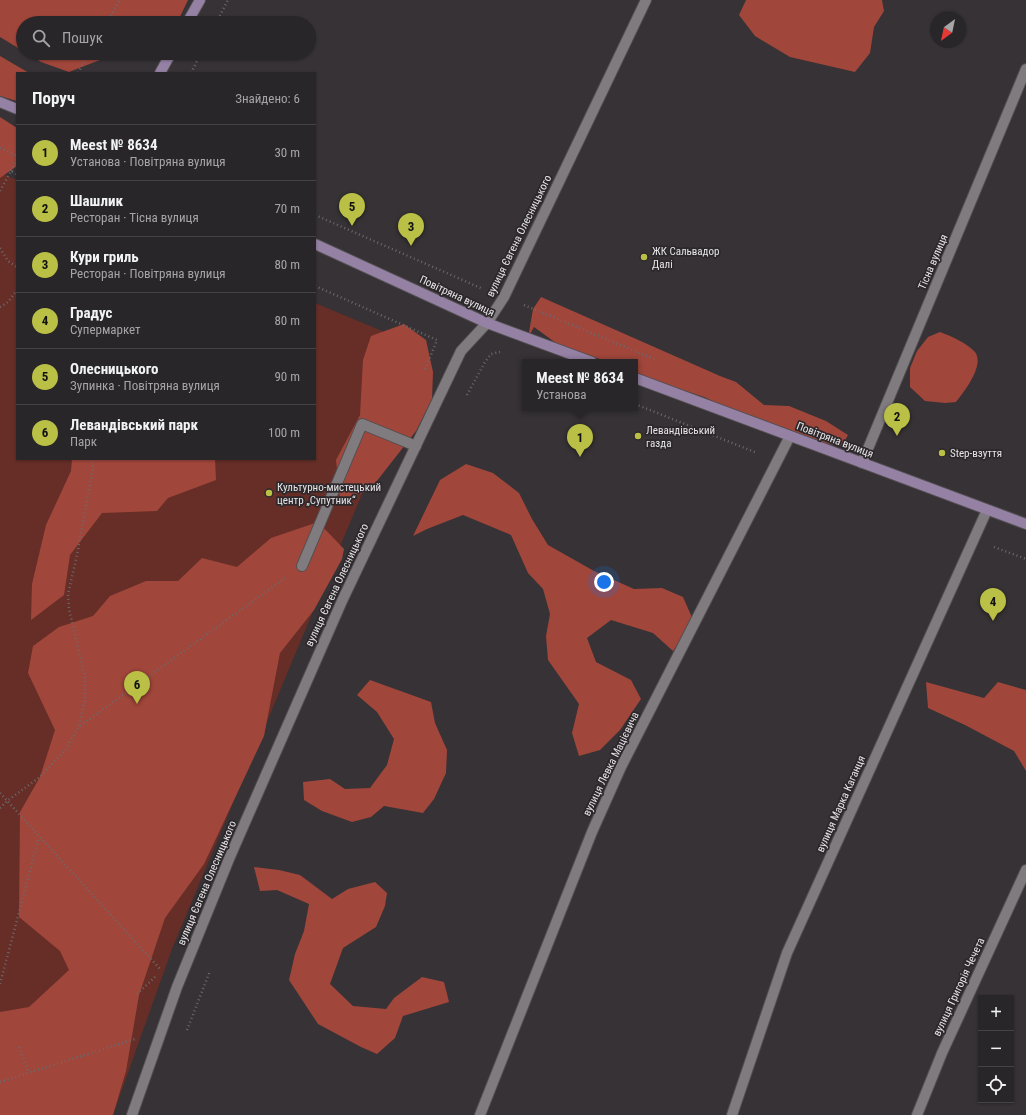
<!DOCTYPE html>
<html lang="uk">
<head>
<meta charset="utf-8">
<style>
  :root { --surface:#282628; --page:#302e30; --text:#f1f3f6; --muted:#a5a5a8; --line:#444345; --accent:#bac045 }
  body { margin:0; font-family:"Roboto Condensed",sans-serif; background:var(--page); color:var(--text) }
  .controls { position:absolute; right:12px; bottom:12px; display:grid; overflow:hidden; border-radius:0px; box-shadow:0 1px 3px #0004 }
  .controls button { width:36px; height:36px; display:grid; place-items:center; padding:0; border:0; border-bottom:1px solid var(--line); background:var(--surface); color:var(--text); font:20px sans-serif }
  .compass { position:absolute; left:930px; top:12px; width:36px; height:36px; border-radius:50%; background:var(--surface); box-shadow:0 1px 3px #0004; rotate:213deg }
  .you { position:absolute; left:604px; top:582px; width:14px; height:14px; margin:-10px; border:3px solid #fff; border-radius:50%; background:#1a73e8; box-shadow:0 0 0 6px #1a73e833 }
  .badge { display:grid; place-items:center; width:26px; height:26px; border-radius:50%; background:var(--accent); color:#111; font-size:13px; font-weight:700 }
  .pin { position:absolute; translate:-50% -33px; filter:drop-shadow(0 1px 2px #0008) }
  .pin::after { content:''; position:absolute; top:21px; width:14px; height:12px; background:inherit; clip-path:polygon(0 0,100% 0,50% 100%) }
  .popup { position:absolute; left:522px; top:359px; width:116px; height:52px; box-sizing:border-box; display:grid; place-content:center; border-radius:0px; background:var(--surface); filter:drop-shadow(0 1px 3px #0005); font-size:13px; white-space:nowrap; color:var(--muted) }
  .popup b { font-size:15px; color:var(--text) }
  .popup::after { content:''; position:absolute; left:50%; top:100%; margin-left:-8px; border:8px solid transparent; border-top-color:var(--surface) }
  .list { margin:0; padding:0; list-style:none }
  h2 { display:flex; justify-content:space-between; align-items:center; height:52px; margin:0; padding:0 16px; font-size:17px }
  h2 small { font-size:13px; font-weight:400; color:var(--muted) }
  .list li { display:grid; grid-template-columns:26px 1fr auto; gap:12px; align-items:center; box-sizing:border-box; height:56px; padding:0 16px; border-top:1px solid var(--line) }
  .list b { display:block; font-size:15px; white-space:nowrap }
  .list p { margin:0; font-size:13px; white-space:nowrap; color:var(--muted) }
  .list em { font-size:13px; font-style:normal; color:var(--muted) }
  .icon { flex:none; width:22px; height:22px; fill:none; stroke:currentColor; stroke-width:2; stroke-linecap:round; stroke-linejoin:round }
  .map { position:relative; flex:none; width:1026px; height:1115px; overflow:hidden }
  .search { position:absolute; background:var(--surface); box-shadow:0 1px 3px #0004; left:16px; top:16px; width:300px; height:44px; display:flex; align-items:center; gap:10px; box-sizing:border-box; padding:0 14px; border-radius:22px; color:var(--muted); font-size:15px }
  .panel { position:absolute; background:var(--surface); box-shadow:0 1px 3px #0004; left:16px; top:72px; width:300px; height:388px; border-radius:0px }
  .map>svg:first-child { display:block }
</style>
</head>
<body>
<div class="map">
<svg width="1026" height="1115" viewBox="0 0 1026 1115">
  <rect width="100%" height="100%" fill="#363235"/>
  <path fill="#662e27" d="M0 173 17 180V459H315V303L423 348 172 949 113 1115H0Z"/>
  <path fill="#a1463b" d="M0 0H188L177 23H23V51L0 37Z
    M746 0H882L884 11 874 27 870 53 855 72 790 57 755 36 739 15Z
    M27 53H118L69 72 41 62Z
    M0 56 29 73H17V101L0 96Z
    M0 117 17 128V166L0 178Z
    M541 297 720 376 736 382 764 405 789 406 826 421 848 435 842 446 814 442 746 417 704 397 661 383 635 372V362H609L560 346 534 327 528 338 533 309Z
    M404 324 426 340 433 372 432 399 416 431 369 491 340 500 336 460 360 415 363 360 371 336Z
    M940 332C951 336 967 343 975 352 985 365 964 392 956 402L945 403 925 401 910 387V368L917 351 928 337Z
    M72 459H215L216 480 168 498 157 511 102 513 70 555 64 595 31 620 32 584 46 525 71 471Z
    M466 464 493 473 519 493 532 519 548 545 594 571 634 589 662 588 683 597 694 622 673 651 653 633 611 620 587 638 596 662 631 680 641 699 620 730 600 750 579 756 572 733 579 704 548 660 546 636 550 614 543 589 528 573 511 535 463 515 427 529 413 536 440 480Z
    M318 522 344 549 342 559 314 610 280 653 264 736 204 864 165 918 139 995 126 1071 113 1115H0V1012L29 1007 69 970 60 951 19 917 20 812 40 777 55 730 28 673 33 646 59 627 93 616 110 596 146 581H178L202 558 237 567 271 538Z
    M370 680 431 702 435 723 447 750 446 773 434 799 423 813 384 806 371 817 352 822 322 811 304 800 303 782 330 779 345 789 370 788 387 765 394 739 377 712 357 695Z
    M926 682 984 698 998 682 1026 690V771L1014 751 965 725 928 708Z
    M254 867 279 870 300 875 332 899 348 889 375 882 387 893 385 906 376 927 343 948 330 984 353 1006 386 1009 394 998 422 977 444 982 449 1002 403 1016 395 1038 377 1054 361 1047 318 1024 289 980 295 954 304 931 309 904 277 890 260 891Z"/>
  <g fill="none" stroke-linecap="round" stroke-linejoin="round">
    <g stroke="#524f51" stroke-width="12">
      <path id="lane" d="M302 566 362 424 416 446"/>
    </g>
    <g stroke="#524f51" stroke-width="12">
      <path id="street" d="M862 463 1026 69
        M132 1115 177 987 229 859 342 601 461 351 487 323 504 297 646 0
        M480 1115 592 832 621 767 790 436
        M732 1115 787 953 987 510
        M917 1115 942 1053 1026 870"/>
    </g>
    <g stroke="#524f51" stroke-width="12">
      <path id="secondary" d="M187 23 200 0
        M160 73 171 53
        M0 102 17 109
        M315 244 487 323 592 362
        M635 378 1026 524"/>
    </g>
    <path stroke="#6c696c" stroke-width="2.5" stroke-dasharray="1 3" stroke-linecap="butt" d="M107 23 120 0
      M216 23 228 0
      M78 73 89 53
      M191 73 201 53
      M0 148 17 156
      M11 171 17 159
      M0 191 11 171 17 174
      M315 215 483 289
      M0 248 8 261 17 267
      M315 286 437 340 424 372
      M524 305 654 359
      M0 307 8 302 17 290
      M467 395 485 362 491 354 500 352
      M635 404 757 453
      M994 547 1026 559
      M80 726 285 578
      M0 793 160 969
      M0 808 7 801 40 777 66 749 79 726 85 698V677L69 609 68 594 77 555 93 468 92 459
      M0 984 39 837
      M137 994 157 975
      M187 1030 210 971
      M19 1047 29 1073
      M0 1082 135 1039"/>
    <use href="#lane" stroke="#807b7f" stroke-width="10"/>
    <use href="#street" stroke="#807b7f" stroke-width="10"/>
    <use href="#secondary" stroke="#9581a4" stroke-width="10"/>
  </g>
  <g fill="#bac045" stroke="#2c282b" stroke-width="1.5">
    <circle cx="644" cy="257" r="4"/>
    <circle cx="638" cy="436" r="4"/>
    <circle cx="942" cy="453" r="4"/>
    <circle cx="269" cy="493" r="4"/>
  </g>
  <g text-anchor="middle" dominant-baseline="central" stroke-width="3.5" stroke-linejoin="round" paint-order="stroke">
    <g font-size="11" fill="#e6e4e6" stroke="#2c282b">
      <text transform="translate(519 236) rotate(-64)">вулиця Євгена Олесницького</text>
      <text transform="translate(933 262) rotate(-67)">Тісна вулиця</text>
      <text transform="translate(457 296) rotate(25)">Повітряна вулиця</text>
      <text transform="translate(835 440) rotate(21)">Повітряна вулиця</text>
      <text transform="translate(337 585) rotate(-65)">вулиця Євгена Олесницького</text>
      <text transform="translate(611 764) rotate(-64)">вулиця Левка Мацієвича</text>
      <text transform="translate(841 804) rotate(-66)">вулиця Марка Каганця</text>
      <text transform="translate(207 883) rotate(-67)">вулиця Євгена Олесницького</text>
      <text transform="translate(959 987) rotate(-65)">вулиця Григорія Чечета</text>
    </g>
    <g font-size="11" fill="#e6e4e6" stroke="#2c282b" text-anchor="start">
      <text x="652" y="251">ЖК Сальвадор<tspan x="652" dy="13">Далі</tspan></text>
      <text x="646" y="430">Левандівський<tspan x="646" dy="13">газда</tspan></text>
      <text x="950" y="453">Step-взуття</text>
      <text x="277" y="487">Культурно-мистецький<tspan x="277" dy="13">центр „Супутник“</tspan></text>
    </g>
  </g>
</svg>
<div class="controls">
<button>+</button>
<button>−</button>
<button><svg class="icon" aria-label="locate" viewBox="0 0 24 24"><circle cx="12" cy="12" r="6"/><path d="M12 2v4M12 18v4M2 12h4M18 12h4"/></svg></button>
</div>
<svg class="compass" viewBox="-18 -18 36 36"><path d="M0-13l5 13h-10z" fill="#e53935"/><path d="M0 13l5-13h-10z" fill="#a5a5a8"/></svg>
<div class="you"></div>
<div class="pin badge" style="left:580px;top:457px">1</div>
<div class="popup"><b>Meest № 8634</b>Установа</div>
<div class="pin badge" style="left:897px;top:436px">2</div>
<div class="pin badge" style="left:411px;top:246px">3</div>
<div class="pin badge" style="left:993px;top:621px">4</div>
<div class="pin badge" style="left:352px;top:226px">5</div>
<div class="pin badge" style="left:137px;top:704px">6</div>
<div class="search"><svg class="icon" aria-label="search" viewBox="0 0 24 24"><circle cx="10" cy="10" r="6"/><path d="M15 15l6 6"/></svg>Пошук</div>
<section class="panel">
<h2>Поруч<small>Знайдено: 6</small></h2>
<ul class="list">
<li><span class="badge">1</span><div><b>Meest № 8634</b><p>Установа · Повітряна вулиця</p></div><em>30 m</em></li>
<li><span class="badge">2</span><div><b>Шашлик</b><p>Ресторан · Тісна вулиця</p></div><em>70 m</em></li>
<li><span class="badge">3</span><div><b>Кури гриль</b><p>Ресторан · Повітряна вулиця</p></div><em>80 m</em></li>
<li><span class="badge">4</span><div><b>Градус</b><p>Супермаркет</p></div><em>80 m</em></li>
<li><span class="badge">5</span><div><b>Олесницького</b><p>Зупинка · Повітряна вулиця</p></div><em>90 m</em></li>
<li><span class="badge">6</span><div><b>Левандівський парк</b><p>Парк</p></div><em>100 m</em></li>
</ul>
</section>
</div>
</body>
</html>
